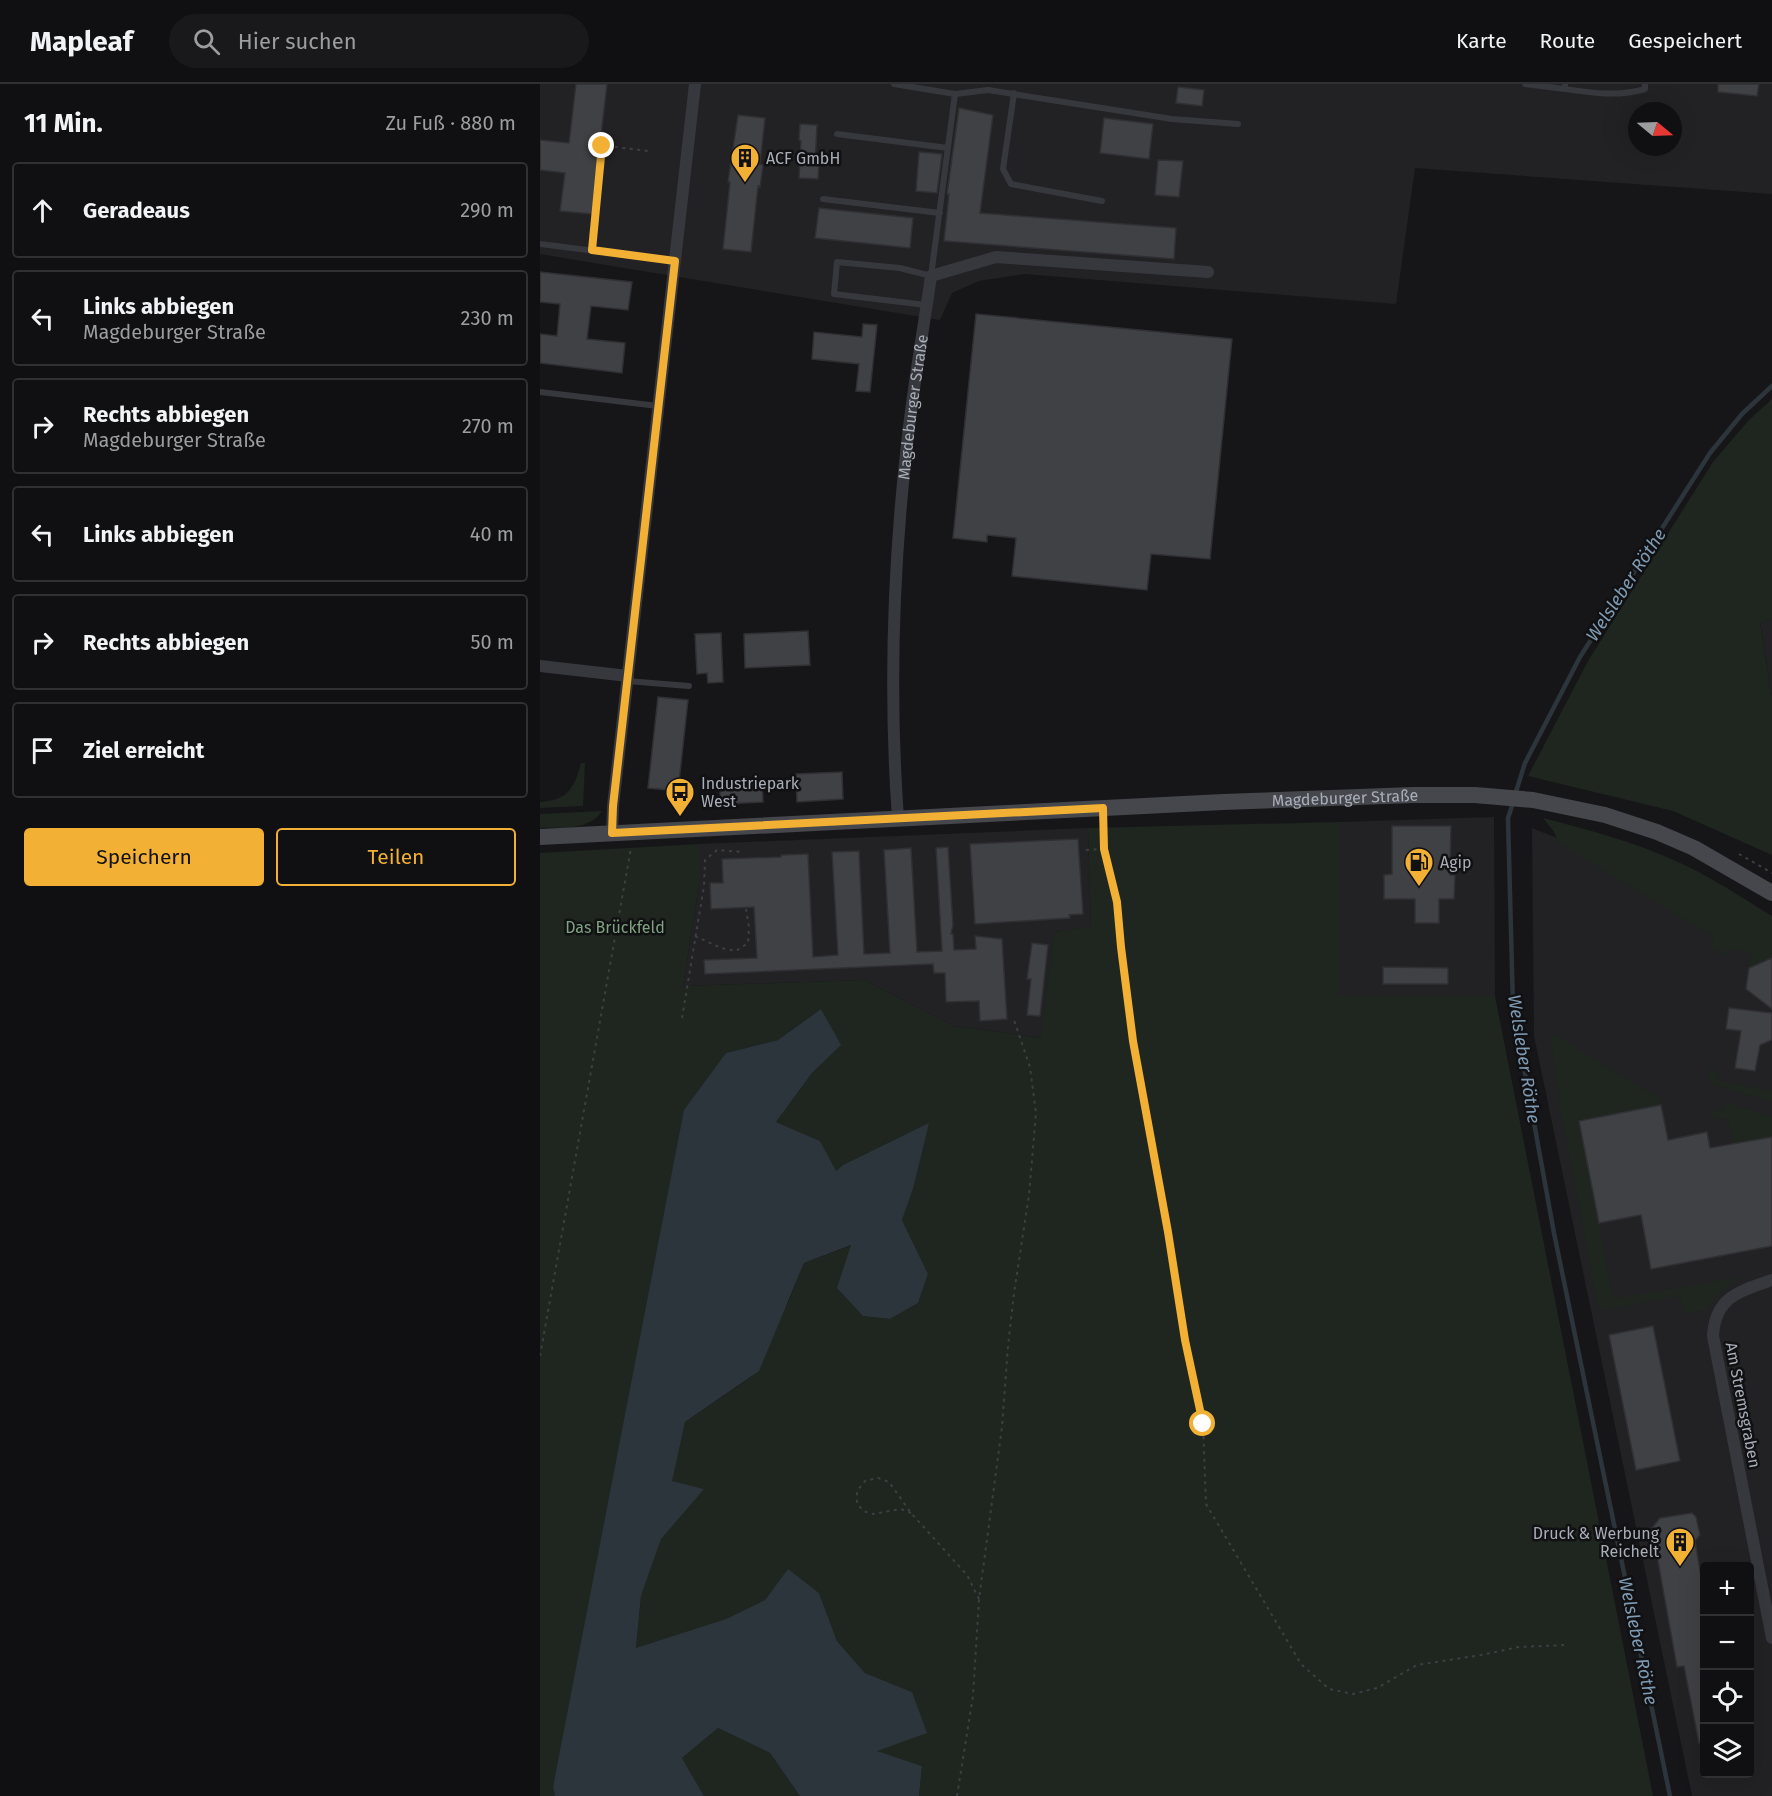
<!DOCTYPE html>
<html lang="de">
<head>
<meta charset="utf-8">
<style>
  :root { --surface:#101012; --page:#19191b; --text:#f1f3f6; --muted:#9c9d9f; --line:#303032; --accent:#f2b134 }
  body { margin:0; font-family:"Fira Sans",sans-serif; background:var(--page); color:var(--text) }
  .controls { position:absolute; right:18px; bottom:18px; display:grid; overflow:hidden; border-radius:6px; box-shadow:0 6px 24px #0002 }
  .controls button { width:54px; height:54px; display:grid; place-items:center; padding:0; border:0; border-bottom:2px solid var(--line); background:var(--surface); color:var(--text); font:30px sans-serif }
  .compass { position:absolute; left:1088px; top:18px; width:54px; height:54px; border-radius:50%; background:var(--surface); box-shadow:0 6px 24px #0002; rotate:109deg }
  .stop { position:absolute; width:18px; height:18px; margin:-14px; border:4px solid #f2b134; border-radius:50%; background:#fff }
  .stop.end { background:#f2b134; border-color:#fff; box-shadow:0 2px 6px #0008 }
  .list { margin:0; padding:0; list-style:none }
  h2 { display:flex; justify-content:space-between; align-items:center; height:78px; margin:0; padding:0 24px; font-size:26px }
  h2 small { font-size:20px; font-weight:400; color:var(--muted) }
  .list li { display:grid; grid-template-columns:39px 1fr auto; gap:18px; align-items:center; box-sizing:border-box; height:96px; margin:0 12px 12px; padding:0 12px; border:2px solid var(--line); border-radius:6px }
  .list b { display:block; font-size:22px; white-space:nowrap }
  .list p { margin:0; font-size:20px; white-space:nowrap; color:var(--muted) }
  .list em { font-size:20px; font-style:normal; color:var(--muted) }
  .actions { display:flex; gap:12px; padding:18px 24px }
  .actions a { flex:1; padding:14px 0; border:2px solid var(--accent); border-radius:6px; text-align:center; font-size:21px; color:var(--accent) }
  .actions .main { background:var(--accent); color:#111 }
  .icon { flex:none; width:33px; height:33px; fill:none; stroke:currentColor; stroke-width:2; stroke-linecap:round; stroke-linejoin:round }
  .map { position:relative; flex:none; width:1232px; height:1712px; overflow:hidden }
  header { display:flex; align-items:center; gap:36px; box-sizing:border-box; height:84px; padding:0 30px; background:var(--surface); border-bottom:2px solid var(--line) }
  header strong { font-size:28px }
  nav { display:flex; gap:33px; margin-inline-start:auto; font-size:21px }
  .search { width:420px; height:54px; background:var(--page); display:flex; align-items:center; gap:15px; box-sizing:border-box; padding:0 21px; border-radius:33px; color:var(--muted); font-size:22px }
  main { display:flex }
  aside { flex:1; background:var(--surface) }
  .map>svg:first-child { display:block }
</style>
</head>
<body>
<header>
<strong>Mapleaf</strong>
<div class="search"><svg class="icon" aria-label="search" viewBox="0 0 24 24"><circle cx="10" cy="10" r="6"/><path d="M15 15l6 6"/></svg>Hier suchen</div>
<nav><a>Karte</a><a>Route</a><a>Gespeichert</a></nav>
</header>
<main>
<aside>
<h2>11 Min.<small>Zu Fuß · 880 m</small></h2>
<ul class="list">
<li><svg class="icon" aria-label="ahead" viewBox="0 0 24 24"><path d="M12 20V5M6 11l6-6 6 6"/></svg><div><b>Geradeaus</b></div><em>290 m</em></li>
<li><svg class="icon" aria-label="left" viewBox="0 0 24 24"><path d="M17 20v-9H6M10 6l-5 5 5 5"/></svg><div><b>Links abbiegen</b><p>Magdeburger Straße</p></div><em>230 m</em></li>
<li><svg class="icon" aria-label="right" viewBox="0 0 24 24"><path d="M7 20v-9h11M14 6l5 5-5 5"/></svg><div><b>Rechts abbiegen</b><p>Magdeburger Straße</p></div><em>270 m</em></li>
<li><svg class="icon" aria-label="left" viewBox="0 0 24 24"><path d="M17 20v-9H6M10 6l-5 5 5 5"/></svg><div><b>Links abbiegen</b></div><em>40 m</em></li>
<li><svg class="icon" aria-label="right" viewBox="0 0 24 24"><path d="M7 20v-9h11M14 6l5 5-5 5"/></svg><div><b>Rechts abbiegen</b></div><em>50 m</em></li>
<li><svg class="icon" aria-label="arrive" viewBox="0 0 24 24"><path d="M6 21V4h12l-3 4 3 4H6"/></svg><div><b>Ziel erreicht</b></div></li>
</ul>
<div class="actions"><a class="main">Speichern</a><a>Teilen</a></div>
</aside>
<div class="map">
<svg width="1232" height="1712" viewBox="0 0 1232 1712">
  <rect width="100%" height="100%" fill="#161618"/>
  <path fill="#222225" fill-rule="evenodd" d="M0 0H1232V110L875 84 856 220 485 190 439 197 412 209 400 236 0 170ZM1097 27H1133V63H1097Z
    M1232 535V613L1220 538Z
    M954 733 955 912H799V738Z
    M548 744 551 844 514 848 502 954 414 942 324 896 143 902 159 801V760Z
    M992 744 1224 837 1232 838V1712H1152L994 952ZM1164 1482H1210V1690H1164Z"/>
  <path fill="#1e261f" d="M1232 315V535L1220 539 1232 613V771L1133 727 988 692 1048 577 1173 378 1209 336Z
    M41 679H45L43 722 0 724V718C28 716 34 705 41 679Z
    M62 727C49 747 21 743 0 744V730Z
    M1003 734C1049 746 1096 758 1140 779 1172 793 1202 814 1232 832V875L1209 884 1211 869 1188 865 1187 872 1170 863 1175 854 1019 759 1014 748Z
    M799 738V912H955L1113 1712H379L382 1682 336 1667 372 1608 325 1589 297 1557 279 1509 248 1486 225 1516 186 1535 96 1565 101 1512 121 1454 163 1405 131 1397 145 1338 211 1293 250 1214 264 1179 312 1161 323 1232 350 1235 378 1219 388 1190 362 1136 373 1105 388 1040 303 1081 295 1088 280 1057 236 1038 272 989 300 961 281 925 238 956 186 969 13 1703 15 1712H0V769L159 760V801L143 902 324 896 414 942 501 954 514 848 551 843 548 744Z
    M1010 948 1120 1015 1121 1021 1039 1037 1073 1215 1199 1193 1176 1213 1166 1226 1144 1230 1140 1212 1059 1227 1020 1021Z
    M1171 980 1181 998 1232 1006V1018L1171 1000 1169 994Z
    M1184 1018 1232 1033V1053L1193 1060 1188 1034 1173 1036 1171 1028 1183 1026Z
    M178 1644 230 1669 260 1712H164L142 1674Z"/>
  <path fill="#2c353c" d="M281 925 301 961 272 989 236 1038 280 1057 296 1087 303 1081 389 1039 373 1105 362 1136 388 1190 378 1219 350 1235 323 1232 297 1204 311 1161 264 1179 219 1287 145 1338 132 1397 164 1405 121 1455 101 1512 96 1564 186 1535 225 1516 248 1485 279 1509 297 1557 325 1589 372 1608 387 1649 337 1667 382 1682 379 1712H260L230 1669 178 1644 142 1674 164 1712H15L13 1703 144 1026 186 969 238 956Z"/>
  <g fill="none" stroke-linecap="round" stroke-linejoin="round">
    <path stroke="#2c353c" stroke-width="4.5" d="M975 711 985 679 1040 573 1170 369 1202 330 1232 302
      M973 719 968 734 973 923 1014 1149 1130 1712"/>
  </g>
  <path fill="#404145" stroke="#303034" stroke-width="1.5" d="M36 0H67L52 130 20 127 25 89 0 86V56L29 59Z
    M1178 0H1219L1217 12 1178 8Z
    M638 3 664 6 662 22 636 19Z
    M419 24 453 31 440 129 636 144 634 175 404 157 409 110H407Z
    M198 31 225 34 220 80 223 81 220 103 218 102 211 168 183 165 190 98H188Z
    M564 34 613 40 609 75 560 69Z
    M260 40 277 41 275 81H279L278 95 259 94 261 57 259 56Z
    M379 68 402 70 397 109 376 107Z
    M618 76 643 77 639 113 615 111Z
    M279 124 373 134 370 164 275 154Z
    M0 188 92 198 88 226 51 222 47 255 85 259 82 289 0 279V250L17 252 20 220 0 218Z
    M436 230 692 255 670 475 611 470 607 506 472 492 476 454 447 451V458L413 454Z
    M323 240 337 241 330 308 316 307 319 280 272 275 274 248 322 253Z
    M268 547 270 581 205 584 204 550Z
    M181 549 183 598 168 599 167 589 157 590 155 550Z
    M118 613 148 616 138 707 108 704Z
    M302 688 303 715 257 718 256 690Z
    M222 695 223 718 181 720 179 697Z
    M852 742H911L910 791H915L914 815H899V839H875V815H844V791L852 790Z
    M538 755 543 830 529 831 530 834 435 840 430 760Z
    M408 763 413 841 411 850H413L414 866 436 865 435 852 462 855 467 935 440 937 439 917 406 918 405 889H394L393 880 165 890 164 876 217 874 214 823 171 825 170 799H183L182 775 241 773V771L268 770 273 873 298 871 292 768 319 767 324 870 350 869 344 766 371 764 377 868 402 867 396 764Z
    M492 859 508 861 500 932 487 931 491 895H487Z
    M1232 874V925L1206 905 1209 884Z
    M843 883 908 884V900H843Z
    M1189 924 1232 929V956L1220 961 1215 987 1195 984 1201 947 1186 945Z
    M1121 1021 1128 1056 1167 1048 1170 1064 1232 1053V1162L1111 1185 1101 1131 1059 1139 1039 1037Z
    M1113 1242 1140 1377 1096 1386 1069 1251Z
    M1152 1429 1156 1433 1160 1451 1155 1457 1164 1510V1658L1159 1659 1144 1582 1137 1583 1112 1444 1120 1434Z"/>
  <g fill="none" stroke-linecap="round" stroke-linejoin="round">
    <path stroke="#3d3f44" stroke-width="2" stroke-dasharray="3 4.5" stroke-linecap="butt" d="M60 61 108 67
      M53 157 62 62
      M564 739 563 765 577 818 581 863 593 957 628 1147 645 1255 663 1340 666 1420 761 1580 789 1605 813 1610 837 1604 877 1581 941 1571 979 1563 1027 1561
      M546 766 563 765
      M1199 770 1232 789
      M155 852 181 864 196 867 208 859 209 843 206 825
      M142 934 164 802 165 776 177 766 202 768
      M0 1272 91 764
      M371 1429 361 1425 333 1430 323 1427 317 1419V1407L325 1397 338 1394 349 1398 371 1429 427 1491 439 1515
      M417 1712 433 1612 439 1515 462 1343 468 1262 474 1209 489 1111 496 1029 490 983 474 936"/>
    <path stroke="#37383d" stroke-width="6" d="M354 0 415 10
      M985 0 1025 5
      M1025 0V5C1052 9 1078 13 1105 5V0
      M474 9 463 85 471 100 562 117
      M297 50 408 64
      M283 115 400 129
      M0 160 134 177
      M386 221 294 210 297 178 360 184 391 192 415 10 448 6 632 35 698 40
      M0 308 118 322
      M87 597 149 602"/>
    <g stroke="#37383d" stroke-width="12">
      <path d="M0 582 88 592"/>
      <path id="s1" d="M358 734C349 610 353 484 367 360 373 304 383 248 391 192L456 173 668 188"/>
      <path d="M72 749 73 722 155 0"/>
      <path d="M1232 1196C1200 1207 1175 1213 1173 1252L1232 1554"/>
    </g>
    <path stroke="#45474d" stroke-width="16" id="s2" d="M0 753 683 718 873 711H935L993 716 1065 731 1117 748 1154 764 1232 809"/>
  </g>
  <g fill="none" stroke-linecap="round" stroke-linejoin="round">
    <path stroke="#f2b134" stroke-width="8" d="M62 62 52 166 135 177 73 722 72 749 563 724 564 765 577 818 581 863 593 957 628 1148 645 1256 663 1340"/>
  </g>
  <defs>
    <g id="building-pin" transform="scale(1.5)"><path d="M0 17L-7.5 6A9.5 9.5 0 1 1 7.5 6Z" fill="#f2b134" stroke="#111113"/><path d="M-4-6H4V6H1V3H-1V6H-4ZM-2.5-4.3h1.7v1.8h-1.7ZM.8-4.3h1.7v1.8H.8ZM-2.5-1h1.7V.8h-1.7ZM.8-1h1.7V.8H.8Z" fill="#111"/></g>
    <g id="bus-pin" transform="scale(1.5)"><path d="M0 17L-7.5 6A9.5 9.5 0 1 1 7.5 6Z" fill="#f2b134" stroke="#111113"/><path d="M-5-6H5V4H4V6H2V4H-2V6H-4V4H-5ZM-3.5-4V0h7V-4ZM-3.5 1.2v1.5H-2V1.2ZM2 1.2v1.5H3.5V1.2Z" fill="#111"/></g>
    <g id="fuel-pin" transform="scale(1.5)"><path d="M0 17L-7.5 6A9.5 9.5 0 1 1 7.5 6Z" fill="#f2b134" stroke="#111113"/><path d="M-5.5-6h7V0h2V4h1.3V-2.5L3-4.5l.8-.8L6-3V5H2.5V1h-1V6h-7ZM-4.2-4.7v3.2H.2V-4.7Z" fill="#111"/></g>
  </defs>
  <g fill-rule="evenodd">
    <use href="#building-pin" x="205" y="74"/>
    <use href="#bus-pin" x="140" y="708"/>
    <use href="#fuel-pin" x="879" y="778"/>
    <use href="#building-pin" x="1140" y="1458"/>
  </g>
  <g text-anchor="middle" dominant-baseline="central" stroke-width="5" stroke-linejoin="round" paint-order="stroke">
    <g font-size="16" fill="#a8adb8" stroke="#111113" text-anchor="start">
      <text x="226" y="74">ACF GmbH</text>
      <text x="161" y="699">Industriepark<tspan x="161" dy="18">West</tspan></text>
      <text x="900" y="778">Agip</text>
      <text x="1119" y="1449" text-anchor="end">Druck &amp; Werbung<tspan x="1119" dy="18">Reichelt</tspan></text>
    </g>
    <g font-size="16" fill="#a8adb8" stroke="#111113">
      <text stroke="none"><textPath href="#s1" startOffset="412">Magdeburger Straße</textPath></text>
      <text stroke="none"><textPath href="#s2" startOffset="806">Magdeburger Straße</textPath></text>
      <text transform="translate(1203 1321) rotate(79)">Am Stremsgraben</text>
    </g>
    <g font-size="16" fill="#7fa381" stroke="#111113">
      <text x="75" y="843">Das Brückfeld</text>
    </g>
    <g font-size="18" font-style="italic" fill="#7f9bb3" stroke="#111113">
      <text transform="translate(1086 501) rotate(-57)">Welsleber Röthe</text>
      <text transform="translate(984 975) rotate(81)">Welsleber Röthe</text>
      <text transform="translate(1098 1557) rotate(78)">Welsleber Röthe</text>
    </g>
  </g>
</svg>
<div class="controls">
<button>+</button>
<button>−</button>
<button><svg class="icon" aria-label="locate" viewBox="0 0 24 24"><circle cx="12" cy="12" r="6"/><path d="M12 2v4M12 18v4M2 12h4M18 12h4"/></svg></button>
<button><svg class="icon" aria-label="layers" viewBox="0 0 24 24"><path d="M12 4l9 5-9 5-9-5zM3 14l9 5 9-5"/></svg></button>
</div>
<svg class="compass" viewBox="-18 -18 36 36"><path d="M0-13l5 13h-10z" fill="#e53935"/><path d="M0 13l5-13h-10z" fill="#9c9d9f"/></svg>
<div class="stop" style="left:663px;top:1340px"></div>
<div class="stop end" style="left:62px;top:62px"></div>
</div>
</main>
</body>
</html>
